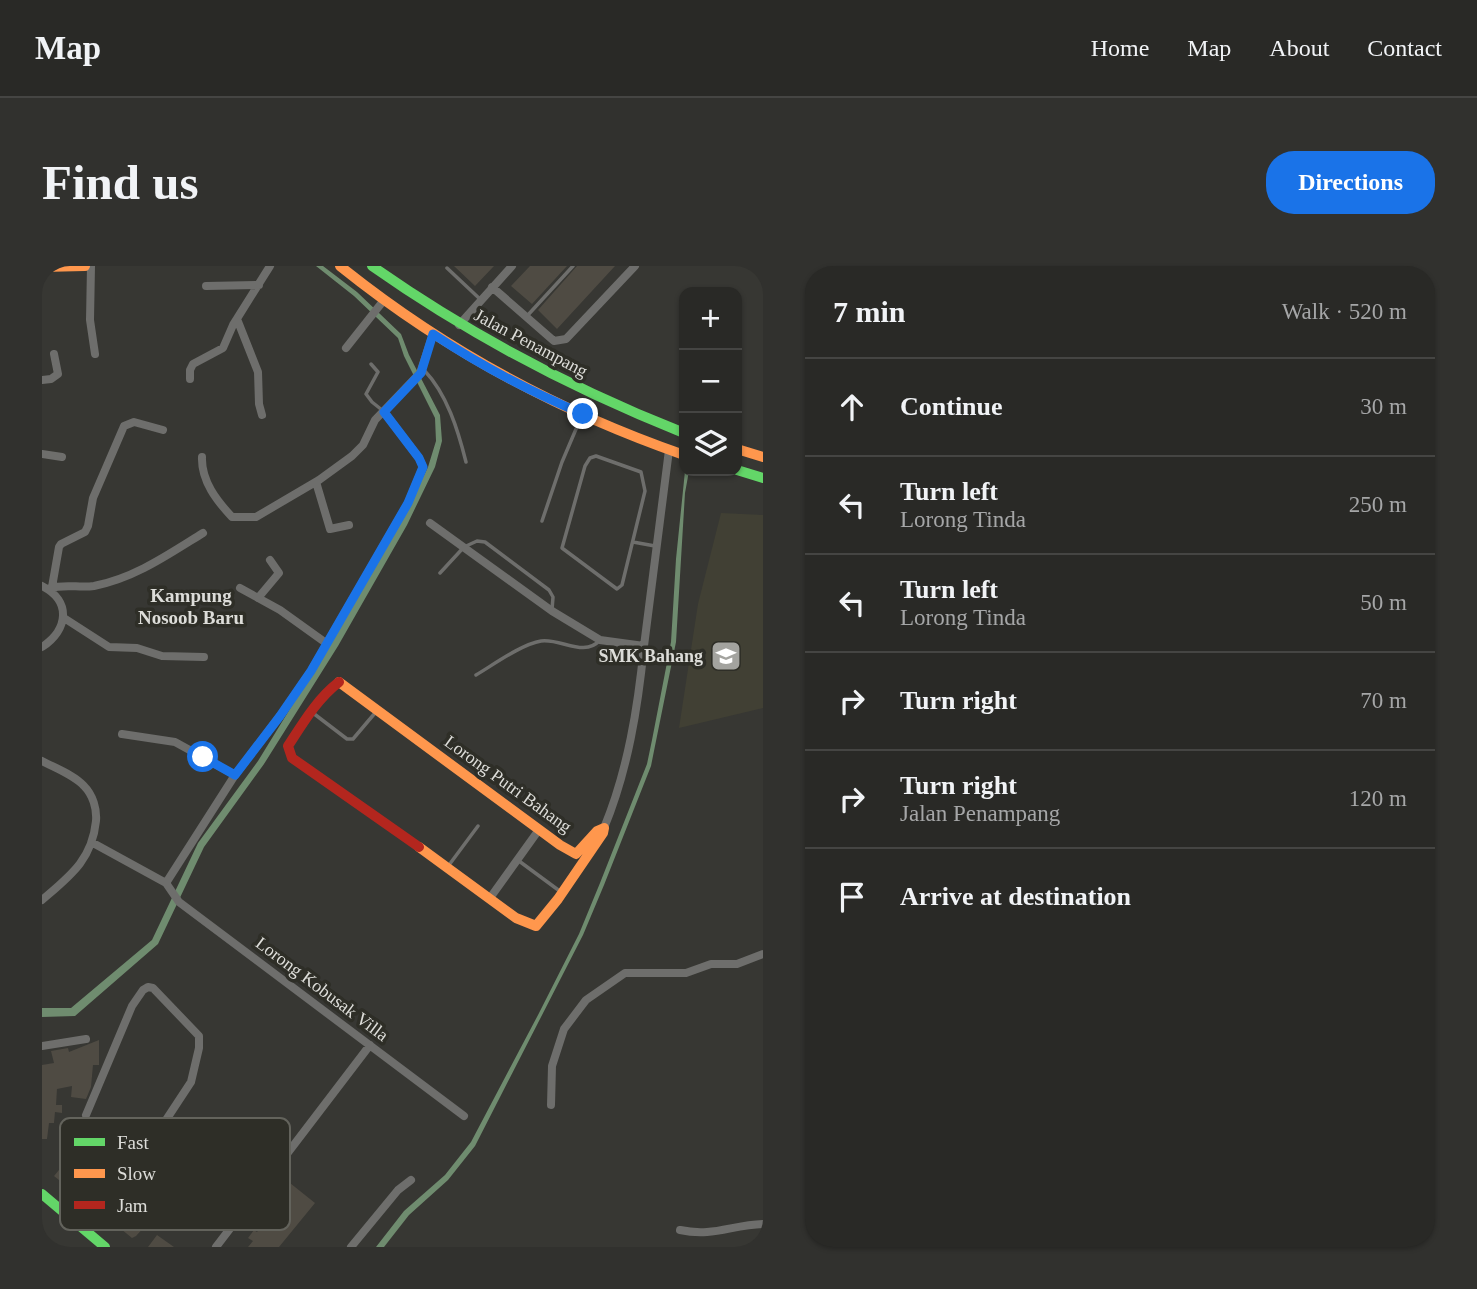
<!DOCTYPE html>
<html lang="en">
<head>
<meta charset="utf-8">
<style>
  :root { --surface:#292926; --page:#31312e; --text:#f1f3f6; --muted:#a5a6a7; --line:#454543; --accent:#1a73e8 }
  body { margin:0; font-family:"Times New Roman",serif; background:var(--page); color:var(--text) }
  .controls { position:absolute; right:21px; top:21px; display:grid; overflow:hidden; border-radius:14px; box-shadow:0 2px 5px #0004 }
  .controls button { width:63px; height:63px; display:grid; place-items:center; padding:0; border:0; border-bottom:2px solid var(--line); background:var(--surface); color:var(--text); font:35px sans-serif }
  .stop { position:absolute; width:21px; height:21px; margin:-16px; border:5px solid #1a73e8; border-radius:50%; background:#fff }
  .stop.end { background:#1a73e8; border-color:#fff; box-shadow:0 2px 7px #0008 }
  .list { margin:0; padding:0; list-style:none }
  h2 { display:flex; justify-content:space-between; align-items:center; height:91px; margin:0; padding:0 28px; font-size:30px }
  h2 small { font-size:23px; font-weight:400; color:var(--muted) }
  .list li { display:grid; grid-template-columns:46px 1fr auto; gap:21px; align-items:center; box-sizing:border-box; height:98px; padding:0 28px; border-top:2px solid var(--line) }
  .list b { display:block; font-size:26px; white-space:nowrap }
  .list p { margin:0; font-size:23px; white-space:nowrap; color:var(--muted) }
  .list em { font-size:23px; font-style:normal; color:var(--muted) }
  .icon { flex:none; width:38px; height:38px; fill:none; stroke:currentColor; stroke-width:2; stroke-linecap:round; stroke-linejoin:round }
  .map { position:relative; flex:none; width:721px; height:981px; overflow:hidden; border-radius:28px }
  header { display:flex; align-items:center; gap:42px; box-sizing:border-box; height:98px; padding:0 35px; background:var(--surface); border-bottom:2px solid var(--line) }
  header strong { font-size:33px }
  nav { display:flex; gap:38px; margin-inline-start:auto; font-size:24px }
  .intro { display:flex; align-items:center; justify-content:space-between; box-sizing:border-box; height:168px; padding:0 42px }
  h1 { margin:0; font-size:49px }
  .button { padding:18px 32px; border-radius:28px; background:var(--accent); color:#fff; font-size:24px; font-weight:700 }
  main { display:flex; gap:42px; padding:0 42px }
  aside { flex:1; background:var(--surface); border-radius:28px; box-shadow:0 2px 5px #0004 }
  .map>svg:first-child { display:block }
</style>
</head>
<body>
<header>
<strong>Map</strong>
<nav><a>Home</a><a>Map</a><a>About</a><a>Contact</a></nav>
</header>
<div class="intro"><h1>Find us</h1><a class="button">Directions</a></div>
<main>
<div class="map">
<svg width="721" height="981" viewBox="0 0 721 981">
  <rect width="100%" height="100%" fill="#373733"/>
  <path fill="#414034" d="M679 247 721 249V442L637 462 656 338Z"/>
  <path fill="#6f8c6f" d="M274 0H281L315 26 359 68 367 89 398 149 400 175 393 201 365 259 296 380 222 498 162 581 116 678 33 750 0 751V742H29L110 674 156 577 216 495 289 376 368 238 386 201 394 175 393 152 362 90 356 72 312 30Z
    M643 205H647L643 227 634 376 614 475 609 500 562 619 541 669 433 880 406 914 367 949 342 981H334L362 945 403 909 429 876 496 749 537 668 558 617 605 498 610 474 629 376 634 293Z"/>
  <path fill="#4f4b43" d="M412 0H452L433 20Z
    M488 0H525L490 38 469 20Z
    M535 0H573L515 63 496 44Z
    M57 774V799H51L49 821 44 833 29 831 30 820 15 823 14 839H20V847L13 846 12 857H7L5 873H0V799L12 797 9 785 26 782 27 786Z
    M35 888 41 894 36 900 43 906 28 923 12 910 26 893 29 895Z
    M248 917 273 937 237 981H206L211 975 206 972 212 964 215 966 229 947 217 937 224 928 234 935Z
    M84 933 106 952 105 958 94 970 90 972 68 954Z
    M115 969 132 981H106Z"/>
  <g fill="none" stroke-linecap="round" stroke-linejoin="round">
    <path stroke="#6e6e6c" stroke-width="3.5" d="M405 2 439 34
      M485 50 531 0
      M329 98 336 106 324 128 330 136 340 144
      M382 104C405 128 416 164 424 196
      M554 190 599 206 603 225 580 319 575 323 520 282 543 200 548 192Z
      M500 255 520 196 540 149
      M591 276 613 280
      M398 307 422 281 435 275 443 276 507 324 511 331 510 344
      M434 409C451 399 480 378 499 375 519 372 542 392 558 374
      M271 447 305 473H311L333 447
      M477 595 519 626
      M407 599 436 560"/>
    <path stroke="#6e6e6c" stroke-width="8" d="M49 0 48 54 53 88
      M164 20 217 19
      M450 21 512 75 524 73 593 0
      M195 53 216 106 217 138 220 149
      M417 59 470 0
      M304 82 342 34
      M148 113V104L151 98 181 82 191 59 228 0
      M0 114 9 113 16 108 12 88
      M0 188 20 191
      M160 191C159 215 175 235 190 251H214L277 214 310 190 321 179 333 154 378 107 391 68
      M274 216 288 263 307 259
      M388 257 510 345 558 374 602 380 627 184
      M0 320C30 335 26 364 0 381
      M10 321 17 281 19 278 43 266 46 260 51 232 82 160 92 156 121 164
      M8 322C23 318 38 322 52 320 93 312 127 288 161 267
      M198 322 238 344 284 377
      M216 332 237 307 228 294
      M22 352 67 381 95 382 120 390 162 391
      M80 468 133 476 193 509
      M0 495C13 502 32 509 42 520 51 529 55 543 54 555 50 594 28 610 0 634
      M562 562C586 504 596 441 602 380
      M51 577 124 617
      M124 617 193 509 238 450 269 405 366 237 381 201 377 192 342 146
      M124 617 137 636 422 850
      M448 632 496 565
      M0 780 44 773
      M509 839 510 800 522 763 544 734 583 707H644L669 698H695L721 688
      M41 963 122 857 149 816 157 782V770L111 722 106 721 101 724 90 740 44 849
      M638 964C671 971 689 959 721 958
      M174 981 328 779
      M309 981 356 924 369 914"/>
    <path stroke="#63d668" stroke-width="10" d="M330 0C428 69 531 123 642 167
      M695 204 721 212
      M0 928 63 981"/>
    <path stroke="#ff974d" stroke-width="10" d="M298 0C400 82 518 146 642 189
      M0 1 43 0
      M695 183 721 191
      M297 416 518 579 534 588 555 565 562 562 561 567 516 633 494 660 474 652 377 581"/>
    <path stroke="#b3261e" stroke-width="10" d="M297 416C275 433 261 457 246 480L250 492 377 581"/>
  </g>
  <g fill="none" stroke-linecap="round" stroke-linejoin="round">
    <path stroke="#1a73e8" stroke-width="9" d="M161 491 193 509 238 450 269 405 366 237 381 201 377 192 342 146 379 107 391 68C438 99 489 126 541 148"/>
  </g>
  <defs>
    <g id="school-square" transform="scale(1.575)"><rect x="-9" y="-9" width="18" height="18" rx="4" fill="#a3a39f" stroke="#2e2e27"/><path d="M0-5L7-2L0 1L-7-2ZM-4 1L0 2.5L4 1V4Q0 6-4 4Z" fill="#fff"/></g>
  </defs>
  <g fill-rule="evenodd">
    <use href="#school-square" x="684" y="390"/>
  </g>
  <g text-anchor="middle" dominant-baseline="central" stroke-width="7" stroke-linejoin="round" paint-order="stroke">
    <g font-size="18" fill="#ddddd9" stroke="#2e2e27">
      <text transform="translate(489 77) rotate(28)">Jalan Penampang</text>
      <text transform="translate(466 518) rotate(36)">Lorong Putri Bahang</text>
      <text transform="translate(280 723) rotate(37)">Lorong Kobusak Villa</text>
    </g>
    <g font-size="18" font-weight="bold" fill="#ddddd9" stroke="#2e2e27" text-anchor="end">
      <text x="661" y="390">SMK Bahang</text>
    </g>
    <g font-size="19" font-weight="bold" fill="#ddddd9" stroke="#2e2e27">
      <text x="149" y="329">Kampung<tspan x="149" dy="22">Nosoob Baru</tspan></text>
    </g>
  </g>
  <rect x="18" y="852" width="230" height="112" rx="10" fill="#2e2e27" stroke="#63635c" stroke-width="2"/>
  <rect x="32" y="872" width="31" height="8" fill="#63d668"/>
  <rect x="32" y="903" width="31" height="9" fill="#ff974d"/>
  <rect x="32" y="935" width="31" height="8" fill="#b3261e"/>
  <g font-size="19" fill="#ddddd9">
    <text x="75" y="883">Fast</text>
    <text x="75" y="914">Slow</text>
    <text x="75" y="946">Jam</text>
  </g>
</svg>
<div class="controls">
<button>+</button>
<button>−</button>
<button><svg class="icon" aria-label="layers" viewBox="0 0 24 24"><path d="M12 4l9 5-9 5-9-5zM3 14l9 5 9-5"/></svg></button>
</div>
<div class="stop" style="left:161px;top:491px"></div>
<div class="stop end" style="left:541px;top:148px"></div>
</div>
<aside>
<h2>7 min<small>Walk · 520 m</small></h2>
<ul class="list">
<li><svg class="icon" aria-label="ahead" viewBox="0 0 24 24"><path d="M12 20V5M6 11l6-6 6 6"/></svg><div><b>Continue</b></div><em>30 m</em></li>
<li><svg class="icon" aria-label="left" viewBox="0 0 24 24"><path d="M17 20v-9H6M10 6l-5 5 5 5"/></svg><div><b>Turn left</b><p>Lorong Tinda</p></div><em>250 m</em></li>
<li><svg class="icon" aria-label="left" viewBox="0 0 24 24"><path d="M17 20v-9H6M10 6l-5 5 5 5"/></svg><div><b>Turn left</b><p>Lorong Tinda</p></div><em>50 m</em></li>
<li><svg class="icon" aria-label="right" viewBox="0 0 24 24"><path d="M7 20v-9h11M14 6l5 5-5 5"/></svg><div><b>Turn right</b></div><em>70 m</em></li>
<li><svg class="icon" aria-label="right" viewBox="0 0 24 24"><path d="M7 20v-9h11M14 6l5 5-5 5"/></svg><div><b>Turn right</b><p>Jalan Penampang</p></div><em>120 m</em></li>
<li><svg class="icon" aria-label="arrive" viewBox="0 0 24 24"><path d="M6 21V4h12l-3 4 3 4H6"/></svg><div><b>Arrive at destination</b></div></li>
</ul>
</aside>
</main>
</body>
</html>
